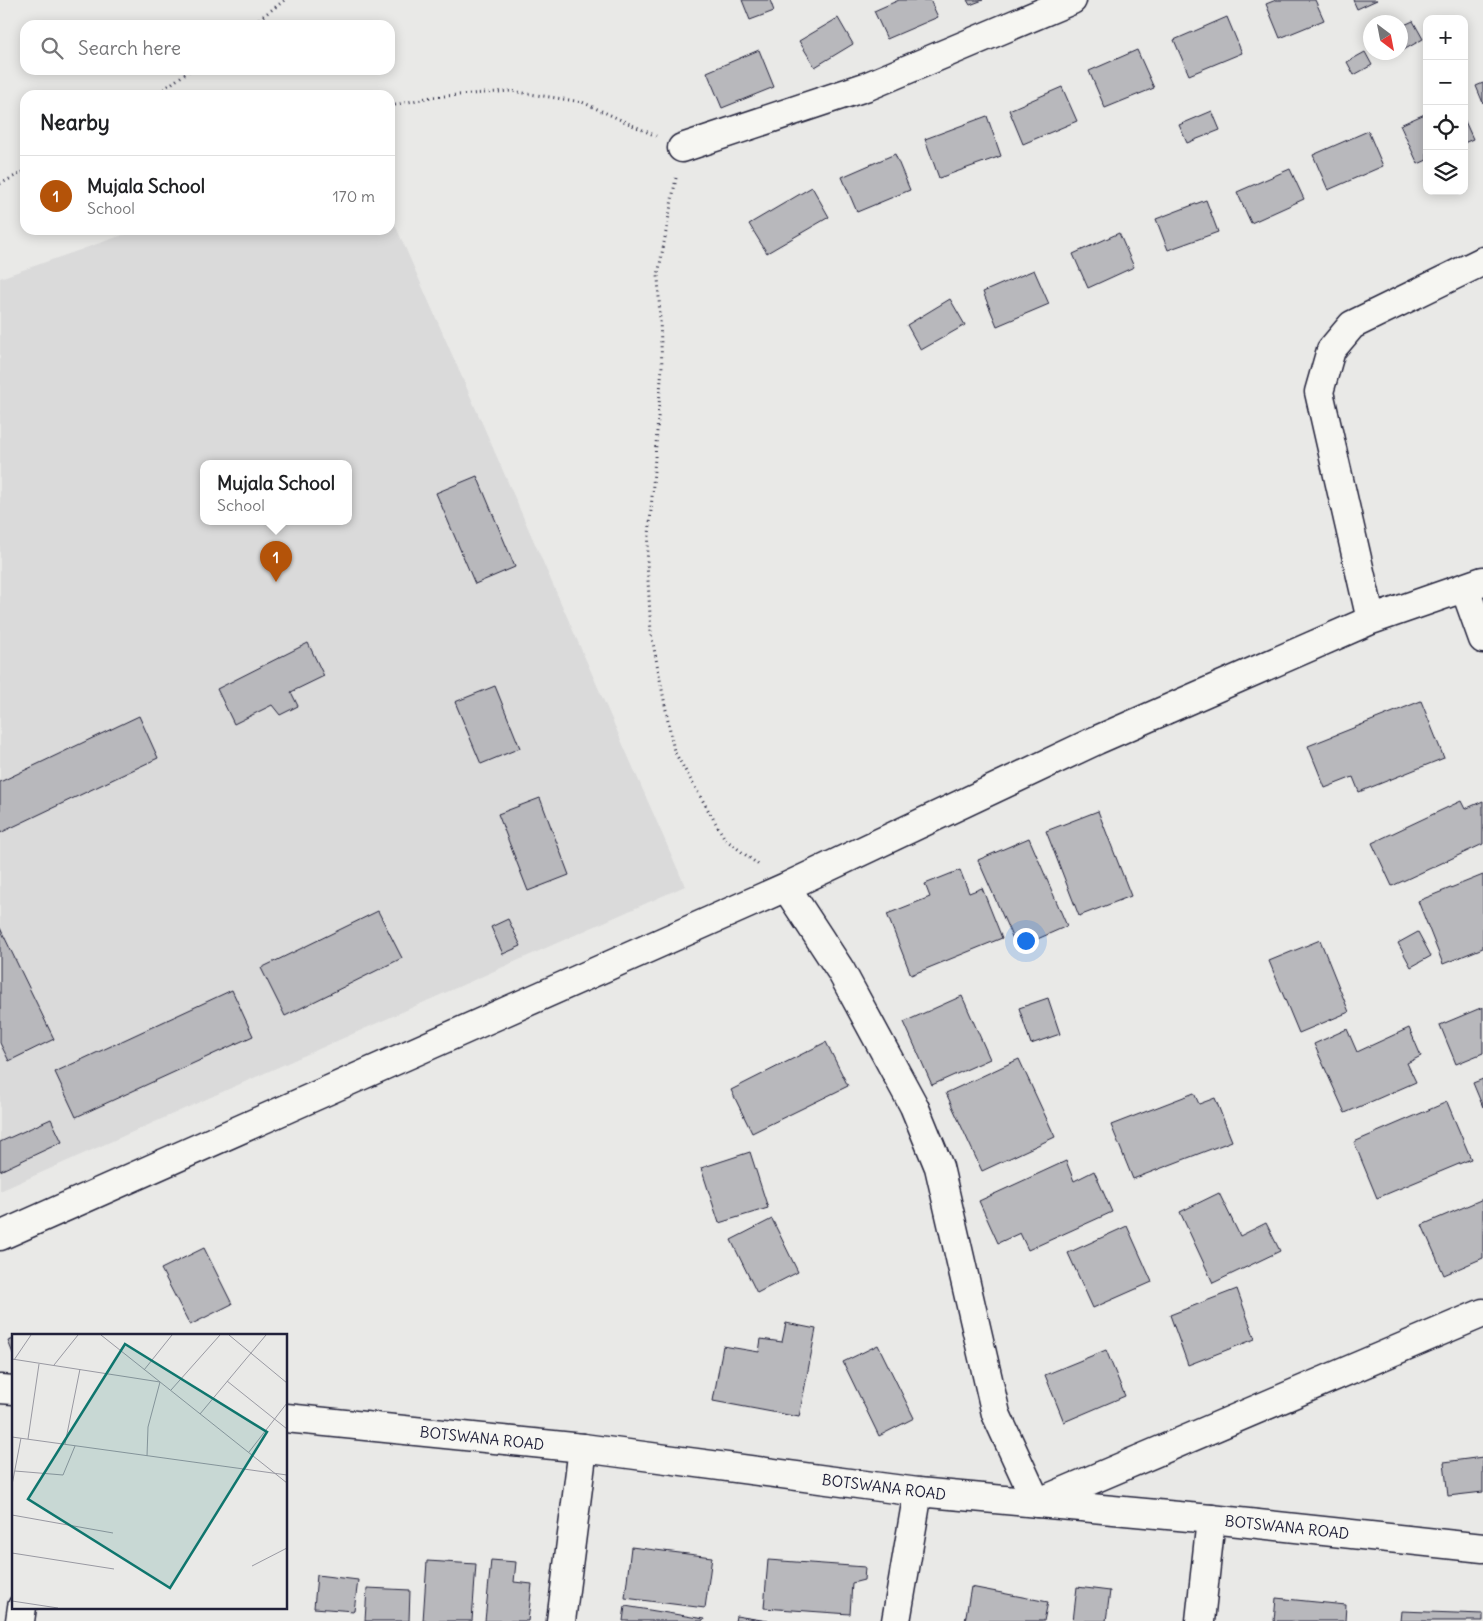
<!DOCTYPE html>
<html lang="en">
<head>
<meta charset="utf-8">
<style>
  :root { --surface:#fff; --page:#f6f6f6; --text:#202124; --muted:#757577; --line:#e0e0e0; --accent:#b45309 }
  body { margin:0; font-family:Delius,sans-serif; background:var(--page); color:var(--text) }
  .controls { position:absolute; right:15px; top:15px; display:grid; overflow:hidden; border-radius:10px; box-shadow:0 2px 12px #0003 }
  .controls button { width:45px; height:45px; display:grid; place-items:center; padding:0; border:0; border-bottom:1px solid var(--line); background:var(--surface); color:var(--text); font:25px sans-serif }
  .compass { position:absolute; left:1363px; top:15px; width:45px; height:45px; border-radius:50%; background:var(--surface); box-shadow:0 2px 12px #0003; rotate:148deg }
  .you { position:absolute; left:1025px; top:940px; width:18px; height:18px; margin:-12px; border:4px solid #fff; border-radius:50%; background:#1a73e8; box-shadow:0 0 0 8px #1a73e833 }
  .badge { display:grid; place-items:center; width:32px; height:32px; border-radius:50%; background:var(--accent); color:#fff; font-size:16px; font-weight:700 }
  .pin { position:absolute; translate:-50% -41px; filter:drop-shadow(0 1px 2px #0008) }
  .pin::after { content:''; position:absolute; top:26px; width:18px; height:15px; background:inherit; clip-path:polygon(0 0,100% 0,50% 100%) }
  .popup { position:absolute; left:200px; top:460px; width:152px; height:65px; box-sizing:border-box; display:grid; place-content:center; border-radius:10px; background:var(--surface); filter:drop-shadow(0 1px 4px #0005); font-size:16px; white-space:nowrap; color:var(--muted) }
  .popup b { font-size:19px; color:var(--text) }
  .popup::after { content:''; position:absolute; left:50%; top:100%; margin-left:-10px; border:10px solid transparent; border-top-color:var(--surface) }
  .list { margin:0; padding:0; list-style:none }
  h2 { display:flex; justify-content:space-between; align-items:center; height:65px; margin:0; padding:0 20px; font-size:21px }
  h2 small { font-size:16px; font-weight:400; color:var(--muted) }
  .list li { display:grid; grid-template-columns:32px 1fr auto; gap:15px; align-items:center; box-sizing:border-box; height:80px; padding:0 20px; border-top:1px solid var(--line) }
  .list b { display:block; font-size:19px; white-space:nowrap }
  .list p { margin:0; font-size:16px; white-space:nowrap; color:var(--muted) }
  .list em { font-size:16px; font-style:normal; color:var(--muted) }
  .icon { flex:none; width:28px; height:28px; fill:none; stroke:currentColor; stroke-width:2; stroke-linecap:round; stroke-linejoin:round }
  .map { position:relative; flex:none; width:1483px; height:1621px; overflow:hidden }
  .search { position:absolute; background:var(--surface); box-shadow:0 2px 12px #0003; left:20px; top:20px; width:375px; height:55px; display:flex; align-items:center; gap:12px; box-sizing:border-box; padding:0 18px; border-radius:15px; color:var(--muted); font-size:19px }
  .panel { position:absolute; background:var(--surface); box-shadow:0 2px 12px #0003; left:20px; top:90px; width:375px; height:145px; border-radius:15px }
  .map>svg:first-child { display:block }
</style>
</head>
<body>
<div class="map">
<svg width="1483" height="1621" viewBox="0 0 1483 1621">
  <rect width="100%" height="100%" fill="#e9e9e7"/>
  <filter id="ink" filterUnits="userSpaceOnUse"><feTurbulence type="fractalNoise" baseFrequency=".02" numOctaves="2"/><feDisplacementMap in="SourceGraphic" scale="10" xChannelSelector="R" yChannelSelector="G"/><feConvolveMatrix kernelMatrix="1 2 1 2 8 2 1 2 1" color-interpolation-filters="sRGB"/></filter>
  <g filter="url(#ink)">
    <path fill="#dadada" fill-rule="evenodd" d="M390 213 685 886 0 1191V278L137 230H390ZM204 463H348V521H204Z"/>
    <path fill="#b8b8bc" stroke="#22223b" d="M742 0H770L774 11 750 20Z
      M899 0H930L938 17 887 39 874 11Z
      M967 0H983L970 5Z
      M1276 0H1315L1324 20 1280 38 1266 4Z
      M1353 0H1377L1357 9Z
      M1227 17 1242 53 1189 75 1174 40Z
      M838 18 853 44 815 67 799 41Z
      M1413 21 1423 39 1400 52V27Z
      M759 50 774 87 722 108 707 72Z
      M1137 50 1154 88 1105 108 1089 71Z
      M1365 52 1372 65 1354 75 1347 62Z
      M1483 83V103L1476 86Z
      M1062 87 1077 121 1023 144 1009 110Z
      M1212 111 1220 130 1187 143 1179 125Z
      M1427 113V160L1418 164 1400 125Z
      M987 116 1001 156 939 178 925 139Z
      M1464 119 1473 139 1464 143Z
      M1368 131 1383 166 1328 190 1313 155Z
      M895 154 910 190 857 212 842 177Z
      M1290 169 1304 199 1251 223 1237 192Z
      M812 187 829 217 767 253 749 224Z
      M1206 200 1218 232 1168 250 1156 219Z
      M1119 233 1134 267 1088 288 1073 254Z
      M1034 270 1049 304 997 326 983 292Z
      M950 299 965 325 921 350 907 325Z
      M477 476 515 567 475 584 436 493Z
      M308 643 324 676 291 692 298 706 280 715 272 705 234 724 217 689Z
      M495 686 520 748 481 764 455 702Z
      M1421 701 1444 758 1359 792 1353 777 1325 788 1308 746Z
      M139 716 158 758 0 833V782Z
      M540 798 569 875 528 891 498 814Z
      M1461 801 1465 809 1483 801V844L1392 886 1372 843Z
      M1098 811 1131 896 1079 916 1046 831Z
      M1029 838 1067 926 1017 948 978 860Z
      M960 870 969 893 982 888 1002 938 911 975 887 914 930 897 925 884Z
      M1483 875V948L1443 964 1418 901Z
      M378 911 402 958 285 1016 261 968Z
      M508 919 521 946 503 954 491 927Z
      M0 928 54 1039 9 1061 0 1043Z
      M1418 932 1431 956 1411 967 1398 943Z
      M1320 940 1349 1012 1299 1033 1269 961Z
      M232 990 253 1036 76 1117 55 1072Z
      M962 996 990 1059 932 1085 904 1022Z
      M1048 998 1060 1034 1031 1044 1019 1008Z
      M1483 1007V1053L1456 1064 1440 1025Z
      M1409 1028 1421 1056 1407 1063 1416 1082 1345 1113 1314 1044 1347 1029 1357 1052Z
      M826 1042 848 1086 752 1133 731 1090Z
      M1019 1059 1055 1137 982 1171 946 1093Z
      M1483 1079V1107L1473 1083Z
      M1194 1093 1199 1104 1215 1098 1232 1141 1133 1179 1111 1125Z
      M1447 1102 1471 1159 1377 1198 1354 1142Z
      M51 1119 62 1142 0 1171V1142Z
      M750 1152 768 1208 719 1223 701 1168Z
      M1066 1161 1074 1181 1094 1171 1112 1212 1028 1250 1020 1233 998 1243 979 1201Z
      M1219 1193 1240 1236 1266 1223 1280 1251 1213 1283 1180 1212Z
      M1483 1199V1258L1444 1275 1422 1225Z
      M772 1219 798 1272 757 1293 731 1240Z
      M1127 1226 1152 1282 1093 1308 1068 1253Z
      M204 1248 232 1304 190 1325 161 1269Z
      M1237 1289 1255 1339 1188 1365 1170 1315Z
      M786 1323 816 1329 799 1417 713 1401 723 1346 759 1352 761 1339 782 1342Z
      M14 1339V1356L8 1341Z
      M878 1345 914 1418 879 1436 843 1362Z
      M1106 1350 1125 1396 1064 1422 1045 1375Z
      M1483 1457V1492L1448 1496 1444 1462Z
      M631 1547 712 1557 705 1608 625 1598Z
      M491 1560 516 1562 514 1582 532 1584 528 1621H485Z
      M768 1560 865 1567 864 1580 852 1583 850 1614 764 1608Z
      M427 1561 476 1564 472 1621H423Z
      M317 1575 358 1580 354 1611 314 1608Z
      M971 1587 1048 1602 1044 1621H965Z
      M1077 1587 1110 1591 1106 1621H1073Z
      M367 1588 410 1590 409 1621H365Z
      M1276 1598 1346 1605 1345 1621H1274Z
      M625 1606 704 1619 703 1621H623Z
      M1401 1611 1483 1614V1621H1400Z
      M736 1616 768 1621H735Z"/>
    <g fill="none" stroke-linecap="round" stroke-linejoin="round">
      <g stroke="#22223b" stroke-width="31">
        <path id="minor" d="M682 148 868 86 1072 0
          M1465 589 1483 639
          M1371 620 1319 392 1331 350 1352 325 1483 261
          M786 887 841 971 914 1106 939 1167 996 1414 1037 1503 1483 1313
          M0 1236 786 887 1097 740 1371 620 1483 581
          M20 1621 22 1607
          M561 1621 583 1448
          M896 1621 918 1492
          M1200 1621 1211 1519"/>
      </g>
      <g stroke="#22223b" stroke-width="31">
        <path id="tertiary" d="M0 1389 14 1390
          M286 1418 583 1448 918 1492 1211 1519 1483 1548"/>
      </g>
      <path stroke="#22223b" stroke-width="3" stroke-dasharray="1 4" stroke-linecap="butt" d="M251 25 285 0
        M156 95 190 70
        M390 106 431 97 511 91 582 102 656 136
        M676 178 658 275 662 366 647 562 651 633 674 751 725 839 760 866
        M0 184 25 171"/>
      <use href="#minor" stroke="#f6f6f2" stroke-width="28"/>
      <use href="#tertiary" stroke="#f6f6f2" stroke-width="28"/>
    </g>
  </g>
  <g text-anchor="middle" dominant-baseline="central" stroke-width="4" stroke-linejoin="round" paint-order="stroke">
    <g font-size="15" fill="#22223b" stroke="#f6f6f2">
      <text transform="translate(482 1438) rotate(6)">BOTSWANA ROAD</text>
      <text transform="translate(884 1487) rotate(7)">BOTSWANA ROAD</text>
      <text transform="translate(1287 1527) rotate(6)">BOTSWANA ROAD</text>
    </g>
  </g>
  <g transform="translate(12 1334)">
    <rect width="275" height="275" fill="#e9e9e7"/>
    <path fill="none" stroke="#9999a2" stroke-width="1" d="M89 1 275 149M217 1 275 49M0 25 148 48 136 93 135 122M2 26 19 1M42 31 66 1M132 36 160 1M215 47 275 95M159 56 208 1M188 80 254 1M0 103 275 141M16 105 27 30M53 110 68 35M237 118 275 69M3 137 51 141 63 112M0 151 9 104M0 181 101 199M0 219 102 235M240 232 275 214M0 267 46 274"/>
    <path fill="#0f766e" fill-opacity="0.15" stroke="#0f766e" stroke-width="2.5" d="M113 10 255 98 158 254 16 165Z"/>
    <rect width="275" height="275" fill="none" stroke="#22223b" stroke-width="2.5"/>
  </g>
</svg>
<div class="controls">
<button>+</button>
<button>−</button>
<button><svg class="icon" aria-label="locate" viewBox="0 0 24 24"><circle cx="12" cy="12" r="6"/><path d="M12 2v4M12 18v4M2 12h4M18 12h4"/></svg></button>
<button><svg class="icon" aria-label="layers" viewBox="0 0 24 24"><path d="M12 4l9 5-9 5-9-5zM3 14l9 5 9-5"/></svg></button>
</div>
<svg class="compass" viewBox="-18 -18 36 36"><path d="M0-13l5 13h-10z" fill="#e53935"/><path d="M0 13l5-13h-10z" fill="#757577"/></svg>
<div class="you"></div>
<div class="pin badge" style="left:276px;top:582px">1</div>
<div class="popup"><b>Mujala School</b>School</div>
<div class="search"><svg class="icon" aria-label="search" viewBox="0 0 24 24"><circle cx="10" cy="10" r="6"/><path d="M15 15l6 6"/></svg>Search here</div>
<section class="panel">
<h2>Nearby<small></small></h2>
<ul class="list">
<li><span class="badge">1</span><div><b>Mujala School</b><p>School</p></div><em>170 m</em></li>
</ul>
</section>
</div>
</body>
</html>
